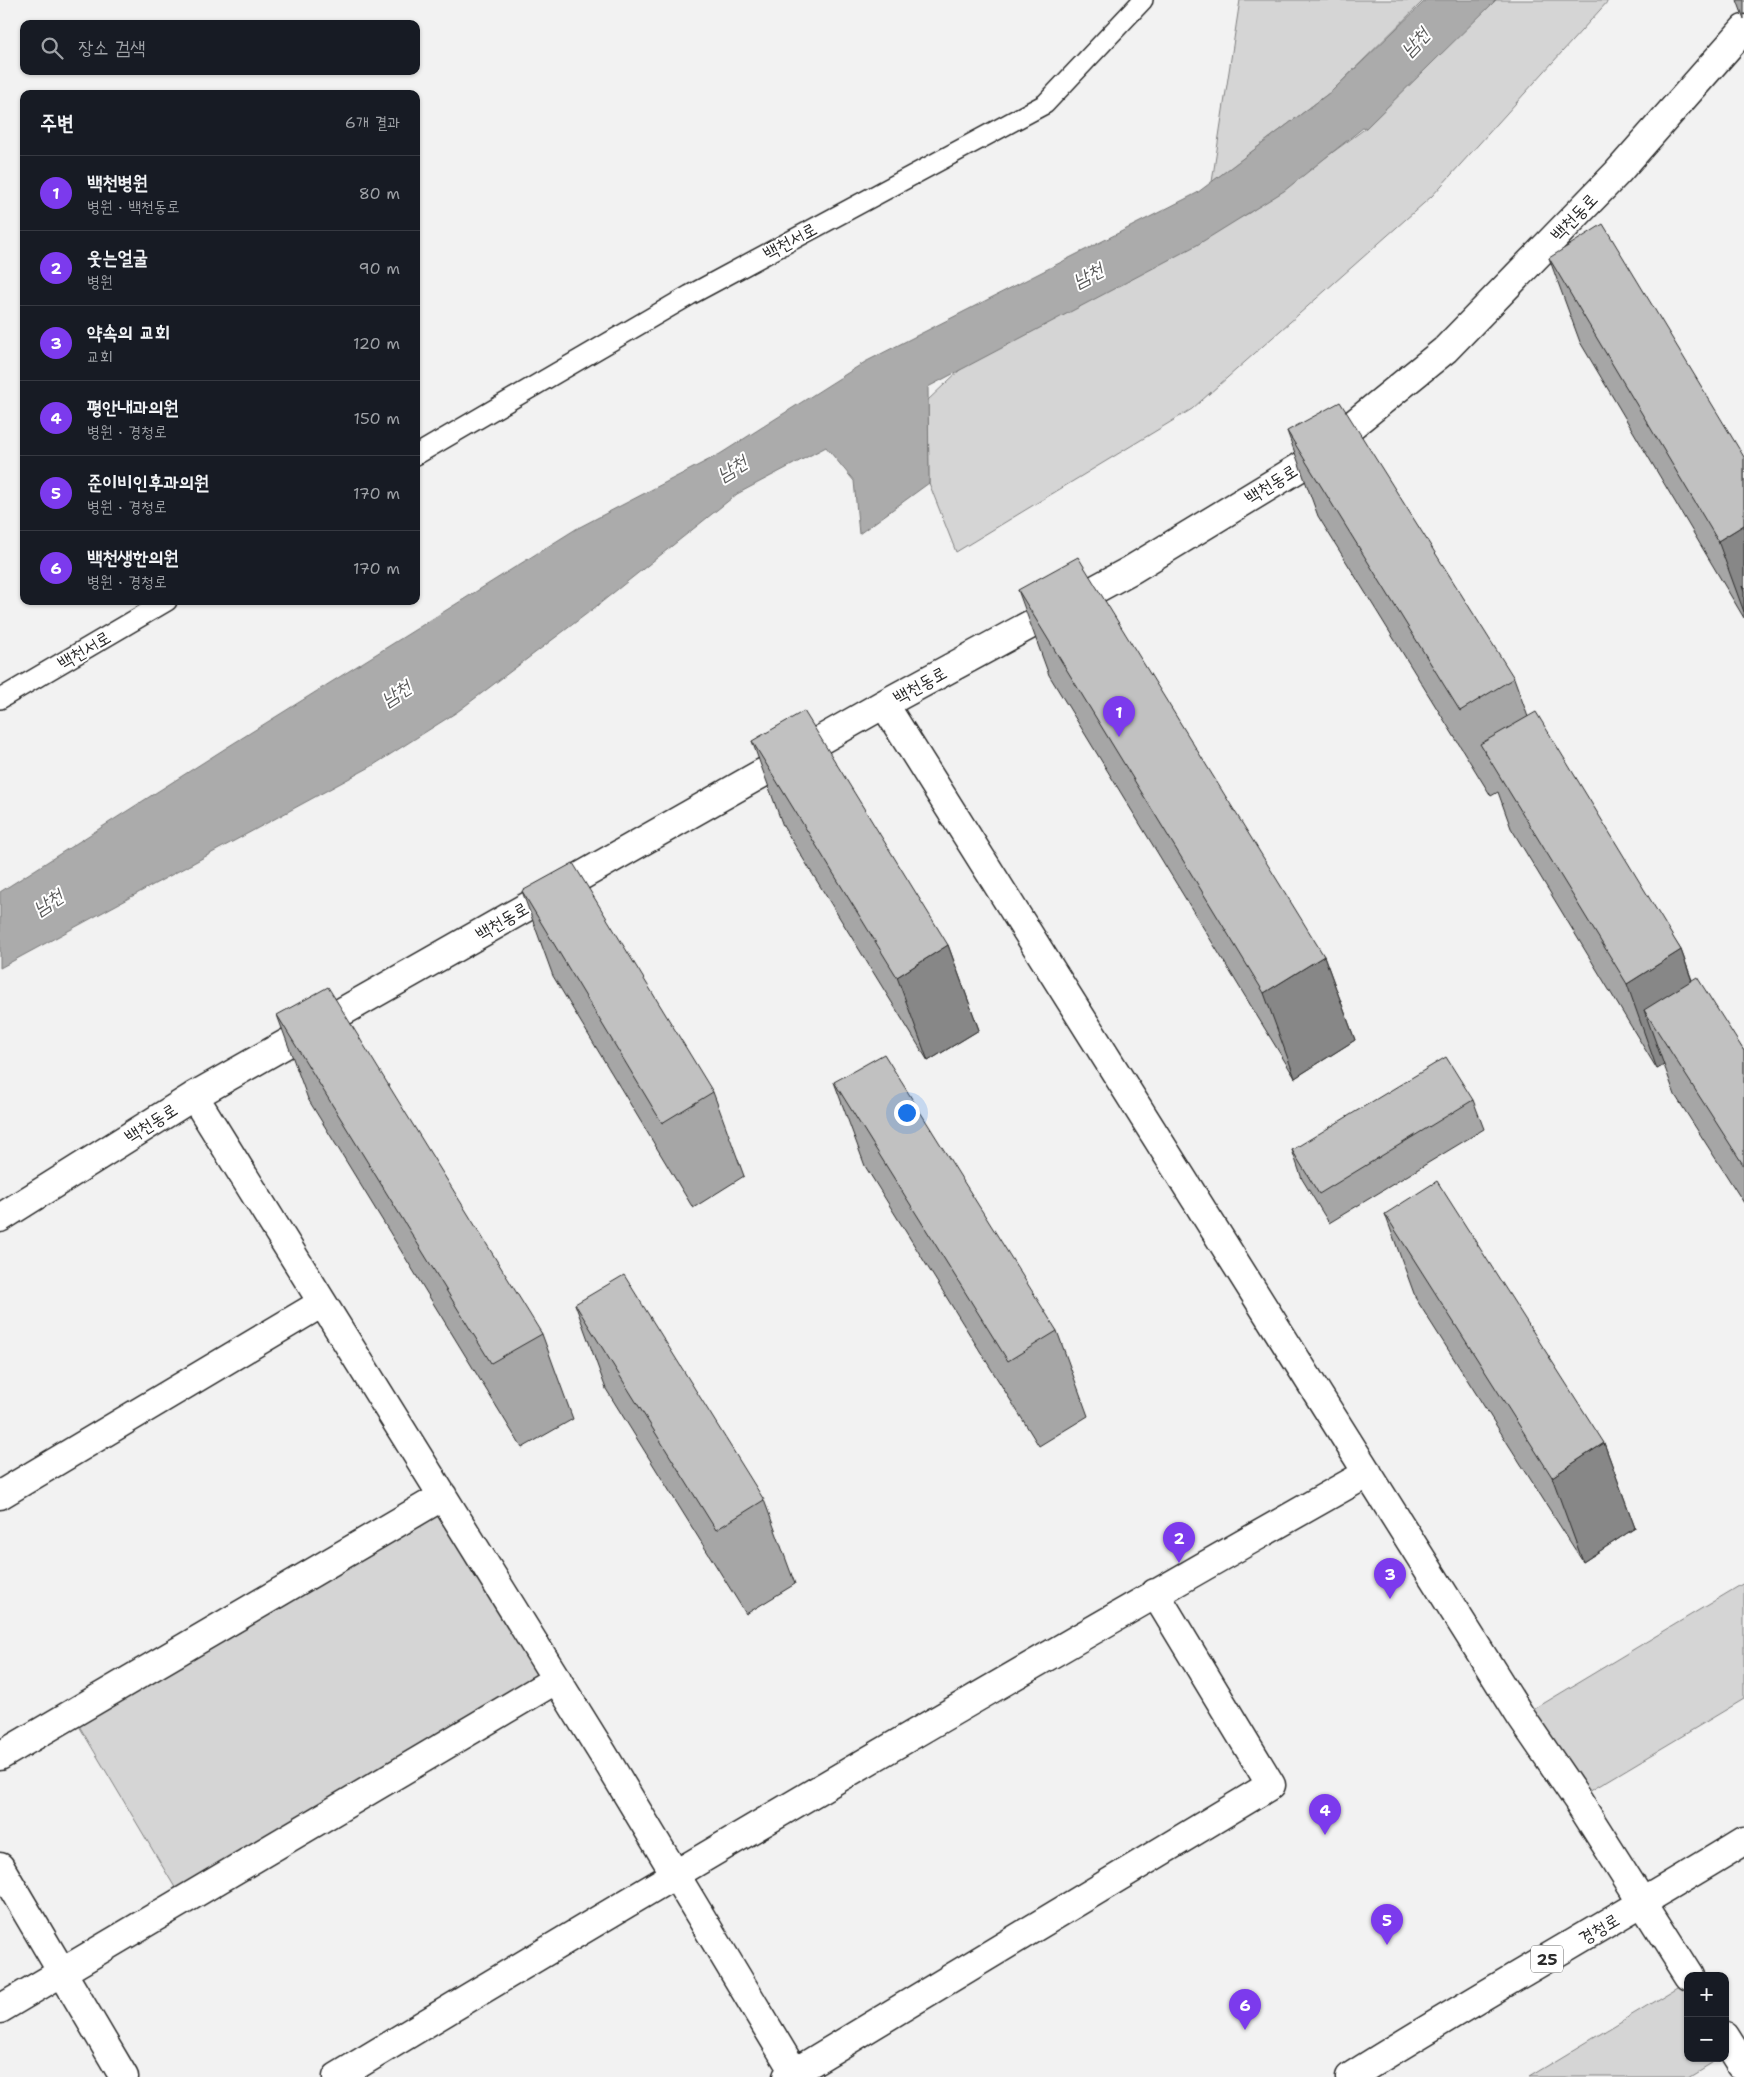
<!DOCTYPE html>
<html lang="ko">
<head>
<meta charset="utf-8">
<style>
  :root { --surface:#171b24; --page:#20242c; --text:#f1f3f6; --muted:#9ea1a6; --line:#363941; --accent:#7c3aed }
  body { margin:0; font-family:"Shantell Sans","Poor Story",sans-serif; background:var(--page); color:var(--text) }
  .controls { position:absolute; right:15px; bottom:15px; display:grid; overflow:hidden; border-radius:10px; box-shadow:0 1px 4px #0004 }
  .controls button { width:45px; height:45px; display:grid; place-items:center; padding:0; border:0; border-bottom:1px solid var(--line); background:var(--surface); color:var(--text); font:25px sans-serif }
  .you { position:absolute; left:906px; top:1112px; width:18px; height:18px; margin:-12px; border:4px solid #fff; border-radius:50%; background:#1a73e8; box-shadow:0 0 0 8px #1a73e833 }
  .badge { display:grid; place-items:center; width:32px; height:32px; border-radius:50%; background:var(--accent); color:#fff; font-size:16px; font-weight:700 }
  .pin { position:absolute; translate:-50% -41px; filter:drop-shadow(0 1px 2px #0008) }
  .pin::after { content:''; position:absolute; top:26px; width:18px; height:15px; background:inherit; clip-path:polygon(0 0,100% 0,50% 100%) }
  .list { margin:0; padding:0; list-style:none }
  h2 { display:flex; justify-content:space-between; align-items:center; height:65px; margin:0; padding:0 20px; font-size:21px }
  h2 small { font-size:16px; font-weight:400; color:var(--muted) }
  .list li { display:grid; grid-template-columns:32px 1fr auto; gap:15px; align-items:center; box-sizing:border-box; height:75px; padding:0 20px; border-top:1px solid var(--line) }
  .list b { display:block; font-size:19px; white-space:nowrap }
  .list p { margin:0; font-size:16px; white-space:nowrap; color:var(--muted) }
  .list em { font-size:16px; font-style:normal; color:var(--muted) }
  .icon { flex:none; width:28px; height:28px; fill:none; stroke:currentColor; stroke-width:2; stroke-linecap:round; stroke-linejoin:round }
  .map { position:relative; flex:none; width:1744px; height:2077px; overflow:hidden }
  .search { position:absolute; background:var(--surface); box-shadow:0 1px 4px #0004; left:20px; top:20px; width:400px; height:55px; display:flex; align-items:center; gap:12px; box-sizing:border-box; padding:0 18px; border-radius:10px; color:var(--muted); font-size:19px }
  .panel { position:absolute; background:var(--surface); box-shadow:0 1px 4px #0004; left:20px; top:90px; width:400px; height:515px; border-radius:10px }
  .map>svg:first-child { display:block }
</style>
</head>
<body>
<div class="map">
<svg width="1744" height="2077" viewBox="0 0 1744 2077">
  <rect width="100%" height="100%" fill="#f2f2f2"/>
  <filter id="ink" filterUnits="userSpaceOnUse"><feTurbulence type="fractalNoise" baseFrequency=".02" numOctaves="2"/><feDisplacementMap in="SourceGraphic" scale="10" xChannelSelector="R" yChannelSelector="G"/><feConvolveMatrix kernelMatrix="1 2 1 2 8 2 1 2 1" color-interpolation-filters="sRGB"/></filter>
  <g filter="url(#ink)">
    <path fill="#d5d5d5" stroke="#808080" d="M1240 0H1424L1333 90 1212 182Z
      M1494 0H1609L1432 196 1192 409 956 552 929 483 928 400 964 366 1249 213 1366 128Z
      M443 1496 557 1679 183 1901 72 1714Z
      M1744 1583V1699L1577 1799 1521 1717Z
      M1688 1981V2058H1720L1689 2077H1529Z"/>
    <path fill="#ababab" stroke="#787878" d="M1426 0H1496L1366 128 1364 127 1284 191 1197 245 928 387 929 483 859 534 854 481 826 447 737 494 593 609 457 712 372 766 0 968V892L226 748 576 529 720 454 865 362 1197 193 1333 90Z"/>
    <g fill="none" stroke-linecap="round" stroke-linejoin="round">
      <g stroke="#2b2b2b" stroke-width="22">
        <path id="service" d="M416 455 690 295 1045 104 1143 0
          M0 699 167 601"/>
      </g>
      <g stroke="#2b2b2b" stroke-width="31">
        <path id="minor" d="M884 704 1521 1717 1577 1799 1689 1976
          M194 1096 603 1754 794 2072
          M0 1218 194 1096 884 704 1131 570 1302 466 1445 350 1617 173 1744 29
          M0 1495 322 1303
          M0 1756 443 1496
          M0 1867 124 2077
          M0 2009 557 1679
          M1725 2035 1744 2065
          M337 2077C678 1871 1021 1669 1368 1473
          M787 2077 1271 1785 1155 1593"/>
      </g>
      <g stroke="#2b2b2b" stroke-width="31">
        <path id="primary" d="M1350 2077C1480 1995 1614 1921 1744 1841"/>
      </g>
      <use href="#service" stroke="#fff" stroke-width="19"/>
      <use href="#minor" stroke="#fff" stroke-width="28"/>
      <use href="#primary" stroke="#fff" stroke-width="28"/>
    </g>
    <path fill="#a6a6a6" stroke="#2b2b2b" d="M1737 0H1744V19Z
      M1549 258 1744 457V618L1580 342Z
      M1287 431 1514 678 1528 717 1681 950 1692 980 1744 1051V1203L1675 1095 1664 1065 1657 1069 1511 828 1498 792 1491 796 1318 516Z
      M1018 590 1324 956 1355 1040 1295 1078 1049 675Z
      M752 741 948 945 979 1030 928 1061 783 826Z
      M522 891 713 1092 744 1176 693 1208 553 976Z
      M277 1015 542 1334 573 1419 522 1448 308 1099Z
      M834 1082 1057 1331 1088 1416 1039 1446 865 1166Z
      M1473 1100 1484 1129 1329 1223 1302 1179 1292 1150Z
      M1385 1214 1604 1443 1635 1528 1583 1562 1416 1299Z
      M575 1304 764 1500 795 1584 746 1614 606 1389Z"/>
    <path fill="#878787" stroke="#2b2b2b" d="M1744 525V589L1742 586 1744 592V612L1718 541Z
      M948 945 979 1030 928 1061 897 977Z
      M1681 950 1711 1035 1644 1010 1664 1065 1657 1069 1627 984Z
      M1324 956 1355 1040 1295 1078 1264 993Z
      M1604 1443 1635 1528 1583 1562 1552 1477Z"/>
    <path fill="#c1c1c1" stroke="#2b2b2b" d="M1603 224 1744 457V525L1718 541 1549 258Z
      M1340 402 1514 678 1460 711 1287 431Z
      M1078 557 1324 956 1264 993 1018 590Z
      M804 711 948 945 897 977 752 741Z
      M1536 712 1681 950 1627 984 1480 744Z
      M573 863 713 1092 662 1123 522 891Z
      M1697 977 1744 1051V1166L1644 1010Z
      M328 987 542 1334 491 1363 277 1015Z
      M884 1054 1057 1331 1008 1361 834 1082Z
      M1446 1057 1473 1100 1319 1194 1292 1150Z
      M1437 1181 1604 1443 1552 1477 1385 1214Z
      M624 1275 764 1500 716 1530 575 1304Z"/>
  </g>
  <g text-anchor="middle" dominant-baseline="central" stroke-width="4" stroke-linejoin="round" paint-order="stroke">
    <rect fill="#fff" stroke="#6b6b6b" stroke-width="1" x="1531" y="1945.5" width="32" height="27" rx="4"/>
    <g font-size="16" font-weight="bold" fill="#2b2b2b">
      <text x="1547" y="1959">25</text>
    </g>
    <g font-size="18" fill="#2b2b2b" stroke="#fff">
      <text transform="translate(1574 217) rotate(-46)">백천동로</text>
      <text transform="translate(790 241) rotate(-28)">백천서로</text>
      <text transform="translate(1271 484) rotate(-32)">백천동로</text>
      <text transform="translate(84 650) rotate(-30)">백천서로</text>
      <text transform="translate(920 685) rotate(-29)">백천동로</text>
      <text transform="translate(502 921) rotate(-30)">백천동로</text>
      <text transform="translate(151 1123) rotate(-32)">백천동로</text>
      <text transform="translate(1599 1929) rotate(-30)">경청로</text>
    </g>
    <g font-size="19" font-style="italic" fill="#585858" stroke="#fff">
      <text transform="translate(1415 42) rotate(-47)">남천</text>
      <text transform="translate(1088 275) rotate(-27)">남천</text>
      <text transform="translate(732 468) rotate(-31)">남천</text>
      <text transform="translate(396 693) rotate(-33)">남천</text>
      <text transform="translate(48 902) rotate(-33)">남천</text>
    </g>
  </g>
</svg>
<div class="controls">
<button>+</button>
<button>−</button>
</div>
<div class="you"></div>
<div class="pin badge" style="left:1119px;top:737px">1</div>
<div class="pin badge" style="left:1179px;top:1563px">2</div>
<div class="pin badge" style="left:1390px;top:1599px">3</div>
<div class="pin badge" style="left:1325px;top:1835px">4</div>
<div class="pin badge" style="left:1387px;top:1945px">5</div>
<div class="pin badge" style="left:1245px;top:2030px">6</div>
<div class="search"><svg class="icon" aria-label="search" viewBox="0 0 24 24"><circle cx="10" cy="10" r="6"/><path d="M15 15l6 6"/></svg>장소 검색</div>
<section class="panel">
<h2>주변<small>6개 결과</small></h2>
<ul class="list">
<li><span class="badge">1</span><div><b>백천병원</b><p>병원 · 백천동로</p></div><em>80 m</em></li>
<li><span class="badge">2</span><div><b>웃는얼굴</b><p>병원</p></div><em>90 m</em></li>
<li><span class="badge">3</span><div><b>약속의 교회</b><p>교회</p></div><em>120 m</em></li>
<li><span class="badge">4</span><div><b>평안내과의원</b><p>병원 · 경청로</p></div><em>150 m</em></li>
<li><span class="badge">5</span><div><b>준이비인후과의원</b><p>병원 · 경청로</p></div><em>170 m</em></li>
<li><span class="badge">6</span><div><b>백천생한의원</b><p>병원 · 경청로</p></div><em>170 m</em></li>
</ul>
</section>
</div>
</body>
</html>
